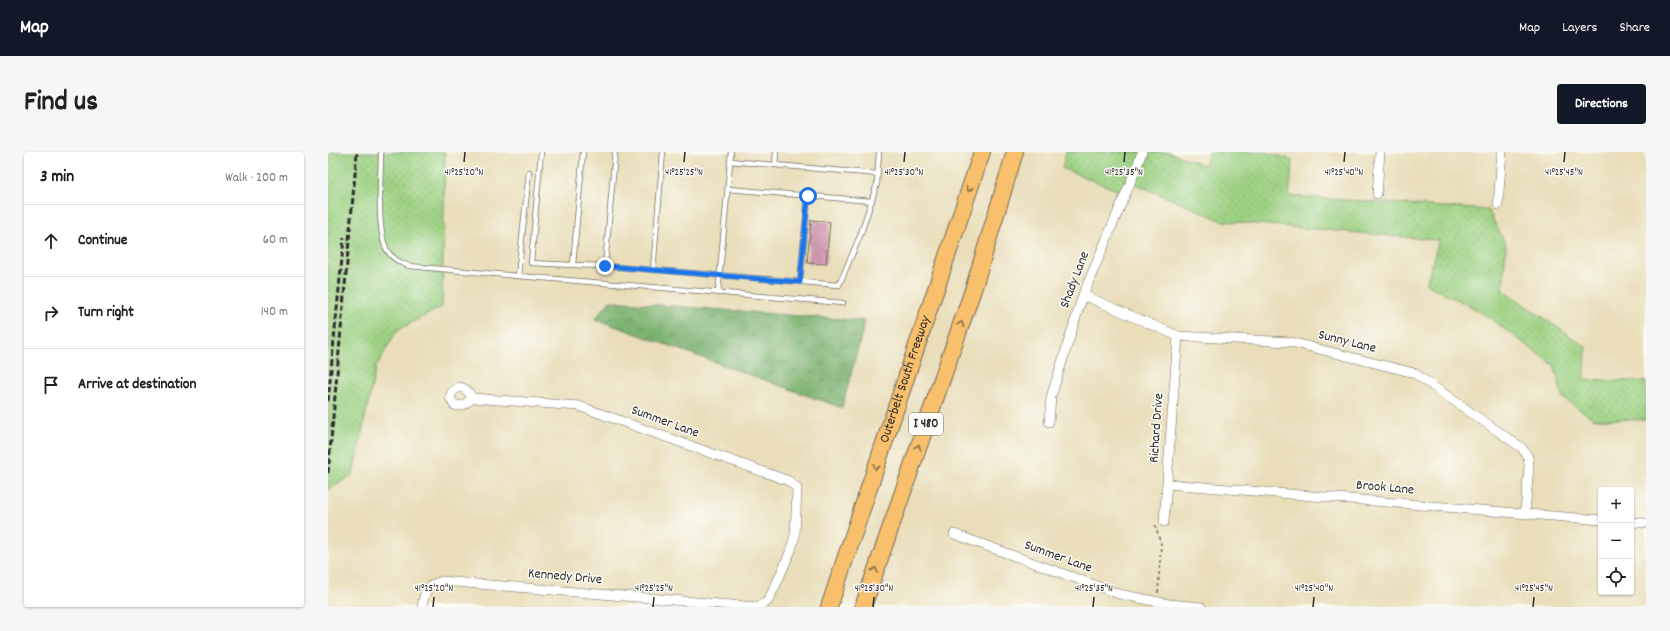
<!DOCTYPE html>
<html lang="en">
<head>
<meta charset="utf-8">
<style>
  :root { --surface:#fff; --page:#f6f6f6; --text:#202124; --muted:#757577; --line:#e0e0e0; --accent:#111827 }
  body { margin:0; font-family:Dekko,sans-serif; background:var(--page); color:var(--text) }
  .controls { position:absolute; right:12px; bottom:12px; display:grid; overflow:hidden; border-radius:4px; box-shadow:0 1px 3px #0004 }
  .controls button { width:36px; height:36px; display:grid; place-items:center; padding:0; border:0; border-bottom:1px solid var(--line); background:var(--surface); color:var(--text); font:20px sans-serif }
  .stop { position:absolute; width:12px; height:12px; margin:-9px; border:3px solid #1a73e8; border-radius:50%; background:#fff }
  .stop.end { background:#1a73e8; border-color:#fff; box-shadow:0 1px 4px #0008 }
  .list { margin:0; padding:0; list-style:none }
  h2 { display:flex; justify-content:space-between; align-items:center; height:52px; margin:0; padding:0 16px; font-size:17px }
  h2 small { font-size:13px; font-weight:400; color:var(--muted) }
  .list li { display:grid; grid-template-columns:26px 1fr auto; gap:12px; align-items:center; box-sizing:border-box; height:72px; padding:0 16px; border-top:1px solid var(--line) }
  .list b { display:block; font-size:15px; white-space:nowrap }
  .list em { font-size:13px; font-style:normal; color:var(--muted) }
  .icon { flex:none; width:22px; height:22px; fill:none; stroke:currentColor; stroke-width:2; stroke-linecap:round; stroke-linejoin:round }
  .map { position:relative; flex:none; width:1318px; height:455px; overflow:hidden; border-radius:4px }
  header { display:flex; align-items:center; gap:24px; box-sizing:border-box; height:56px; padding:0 20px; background:var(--accent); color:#fff }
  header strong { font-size:19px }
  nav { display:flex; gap:22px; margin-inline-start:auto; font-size:14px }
  .intro { display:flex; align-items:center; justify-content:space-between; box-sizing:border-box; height:96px; padding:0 24px }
  h1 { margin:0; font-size:28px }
  .button { padding:10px 18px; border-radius:4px; background:var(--accent); color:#fff; font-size:14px; font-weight:700 }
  main { display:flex; gap:24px; padding:0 24px }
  aside { flex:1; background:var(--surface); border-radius:4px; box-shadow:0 1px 3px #0004 }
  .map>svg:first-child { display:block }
</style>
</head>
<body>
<header>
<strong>Map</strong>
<nav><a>Map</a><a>Layers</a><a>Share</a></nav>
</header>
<div class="intro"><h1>Find us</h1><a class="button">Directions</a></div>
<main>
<aside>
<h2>3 min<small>Walk · 200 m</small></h2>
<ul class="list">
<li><svg class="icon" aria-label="ahead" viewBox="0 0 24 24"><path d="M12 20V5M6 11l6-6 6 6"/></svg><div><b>Continue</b></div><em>60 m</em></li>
<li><svg class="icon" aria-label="right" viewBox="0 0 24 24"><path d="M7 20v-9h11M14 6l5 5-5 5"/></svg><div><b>Turn right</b></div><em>140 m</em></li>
<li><svg class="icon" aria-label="arrive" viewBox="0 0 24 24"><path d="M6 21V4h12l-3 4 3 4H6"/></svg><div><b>Arrive at destination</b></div></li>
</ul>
</aside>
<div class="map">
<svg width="1318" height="455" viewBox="0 0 1318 455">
  <defs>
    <pattern id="grass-dots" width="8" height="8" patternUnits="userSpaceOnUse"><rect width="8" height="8" fill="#9dd283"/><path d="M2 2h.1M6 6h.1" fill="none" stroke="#87b471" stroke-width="1.8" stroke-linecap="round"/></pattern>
    <pattern id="forest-crowns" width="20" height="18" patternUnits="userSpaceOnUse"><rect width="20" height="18" fill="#7eb471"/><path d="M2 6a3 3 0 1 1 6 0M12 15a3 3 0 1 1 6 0" fill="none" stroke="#67935d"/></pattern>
    <pattern id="building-hatch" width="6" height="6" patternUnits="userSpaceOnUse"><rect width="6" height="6" fill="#d39cb4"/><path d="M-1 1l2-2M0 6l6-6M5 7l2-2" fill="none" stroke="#ab7f93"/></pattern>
  </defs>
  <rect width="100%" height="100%" fill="#fdfcf7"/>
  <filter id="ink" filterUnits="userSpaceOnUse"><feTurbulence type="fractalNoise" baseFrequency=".025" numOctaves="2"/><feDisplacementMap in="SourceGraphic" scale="8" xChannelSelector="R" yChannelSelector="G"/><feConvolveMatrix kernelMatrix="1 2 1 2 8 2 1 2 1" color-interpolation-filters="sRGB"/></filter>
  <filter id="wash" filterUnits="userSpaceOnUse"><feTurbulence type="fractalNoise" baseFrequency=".012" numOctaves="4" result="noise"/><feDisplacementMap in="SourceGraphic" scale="16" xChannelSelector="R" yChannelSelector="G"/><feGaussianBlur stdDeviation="0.9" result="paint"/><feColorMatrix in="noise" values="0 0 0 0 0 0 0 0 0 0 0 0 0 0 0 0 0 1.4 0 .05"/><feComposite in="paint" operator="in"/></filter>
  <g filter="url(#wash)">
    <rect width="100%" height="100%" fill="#e9deb9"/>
    <path fill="url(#grass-dots)" stroke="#647e57" d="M0 0H117L114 155 69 178 48 215 25 322 0 338Z
      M738 0H840L876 13 881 0H938L965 8 961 44 1160 58 1178 93 1175 138 1258 195 1257 227 1318 230V268L1266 267 1235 246 1226 213 1153 160 1098 132 1111 88 895 69 798 28 793 40 734 16Z"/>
    <path fill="url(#forest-crowns)" stroke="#54704e" d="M282 149 537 169 514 256 267 167Z"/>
    <g id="blocks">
      <path fill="url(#building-hatch)" d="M483 68 502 70 498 112 479 111Z"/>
    </g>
  </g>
  <g filter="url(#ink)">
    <use href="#blocks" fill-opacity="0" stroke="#6e6a5d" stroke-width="1"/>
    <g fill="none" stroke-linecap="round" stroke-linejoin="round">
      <g stroke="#6e6a5d" stroke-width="6">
        <path id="lane" d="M53 0C53 25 48 78 59 98 64 107 72 111 81 114L190 124 201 20
          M213 0 203 111 245 113
          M255 0 245 113 277 114
          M287 0 277 114 511 133 532 84 549 32 551 0
          M448 0 447 13 550 22
          M402 9 447 13
          M400 37 544 49
          M325 118 335 0
          M190 124 515 151
          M472 130 480 44
          M390 141 403 0"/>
      </g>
      <g stroke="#6e6a5d" stroke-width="10">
        <path id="street" d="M1049 42 1052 0
          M1170 53 1174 0
          M755 143 850 184 963 190 1086 221 1194 296 1200 305 1201 314 1197 361
          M721 270 723 245 755 143 808 17 814 0
          M840 332 1273 368
          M836 370 850 184
          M1303 370 1318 371
          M626 382 791 442 841 452 873 455
          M94 455C96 440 99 433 114 429L428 455 439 450 447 435 463 398 467 383 469 336 461 329 251 254 144 246C138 252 135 255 126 253L122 245 124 240 131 235C138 236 141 240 144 246"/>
      </g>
      <g stroke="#6e6a5d" stroke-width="18">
        <g id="highway">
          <path id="s1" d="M501 455 654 0"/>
          <path d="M535 455 645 138 687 0"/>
        </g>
      </g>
      <path stroke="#6e6a5d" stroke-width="1.5" stroke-dasharray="3 3" stroke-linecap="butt" d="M827 373 833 392 830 441"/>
      <use href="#lane" stroke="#fff" stroke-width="4.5"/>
      <use href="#street" stroke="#fff" stroke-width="9"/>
      <use href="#highway" stroke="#f8bf6c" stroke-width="16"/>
      <path stroke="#2b2b2b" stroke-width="3" stroke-dasharray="6 3" stroke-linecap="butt" d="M0 249 16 86
        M0 321 29 0"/>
    </g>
    <defs><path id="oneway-chevron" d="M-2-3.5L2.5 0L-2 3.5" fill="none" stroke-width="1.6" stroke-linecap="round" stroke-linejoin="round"/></defs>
    <g stroke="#876e48">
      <use href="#oneway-chevron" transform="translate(641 37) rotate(109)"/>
      <use href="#oneway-chevron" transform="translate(633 172) rotate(-71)"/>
      <use href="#oneway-chevron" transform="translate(590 295) rotate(-71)"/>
      <use href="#oneway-chevron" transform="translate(548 315) rotate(109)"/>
      <use href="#oneway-chevron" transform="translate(547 418) rotate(-71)"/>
    </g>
  </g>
  <g fill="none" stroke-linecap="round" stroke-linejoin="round" filter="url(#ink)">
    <path stroke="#1a73e8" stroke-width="5" d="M277 114 472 130 480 44"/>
  </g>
  <path fill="none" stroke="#2b2b2b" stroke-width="1.5" d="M136 10 137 0M356 10 357 0M576 10 577 0M796 10 797 0M1016 10 1017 0M1236 10 1237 0M105 455 106 445M325 455 326 445M545 455 546 445M765 455 766 445M985 455 986 445M1205 455 1206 445"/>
  <g text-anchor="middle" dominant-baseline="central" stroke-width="3" stroke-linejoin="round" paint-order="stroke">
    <rect fill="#fdfcf7" stroke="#6a6a68" stroke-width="1" x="581" y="261" width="34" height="22" rx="3"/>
    <g font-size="13" font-weight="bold" fill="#2b2b2b">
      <text x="598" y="272">I 480</text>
    </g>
    <g font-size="14" fill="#2b2b2b" stroke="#fdfcf7">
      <text transform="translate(747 128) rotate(-69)">Shady Lane</text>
      <text transform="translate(1019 190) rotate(14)">Sunny Lane</text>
      <text stroke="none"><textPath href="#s1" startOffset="240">Outerbelt South Freeway</textPath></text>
      <text transform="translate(337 270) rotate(20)">Summer Lane</text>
      <text transform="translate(829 276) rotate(-86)">Richard Drive</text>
      <text transform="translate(1057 336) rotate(5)">Brook Lane</text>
      <text transform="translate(730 405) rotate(20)">Summer Lane</text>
      <text transform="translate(237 425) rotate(5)">Kennedy Drive</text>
    </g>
  </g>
  <g font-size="10" text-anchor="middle" fill="#2b2b2b" stroke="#fdfcf7" stroke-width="3" stroke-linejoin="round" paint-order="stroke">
    <text x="136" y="23">41°25'20"N</text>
    <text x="356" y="23">41°25'25"N</text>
    <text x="576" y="23">41°25'30"N</text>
    <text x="796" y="23">41°25'35"N</text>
    <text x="1016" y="23">41°25'40"N</text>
    <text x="1236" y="23">41°25'45"N</text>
    <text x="106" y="439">41°25'20"N</text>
    <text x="326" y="439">41°25'25"N</text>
    <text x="546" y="439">41°25'30"N</text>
    <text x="766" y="439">41°25'35"N</text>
    <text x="986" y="439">41°25'40"N</text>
    <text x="1206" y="439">41°25'45"N</text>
  </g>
</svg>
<div class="controls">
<button>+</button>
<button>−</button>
<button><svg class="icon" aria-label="locate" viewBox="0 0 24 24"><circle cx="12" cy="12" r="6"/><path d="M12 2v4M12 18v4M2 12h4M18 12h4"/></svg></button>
</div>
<div class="stop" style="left:480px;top:44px"></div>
<div class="stop end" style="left:277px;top:114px"></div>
</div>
</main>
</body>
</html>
